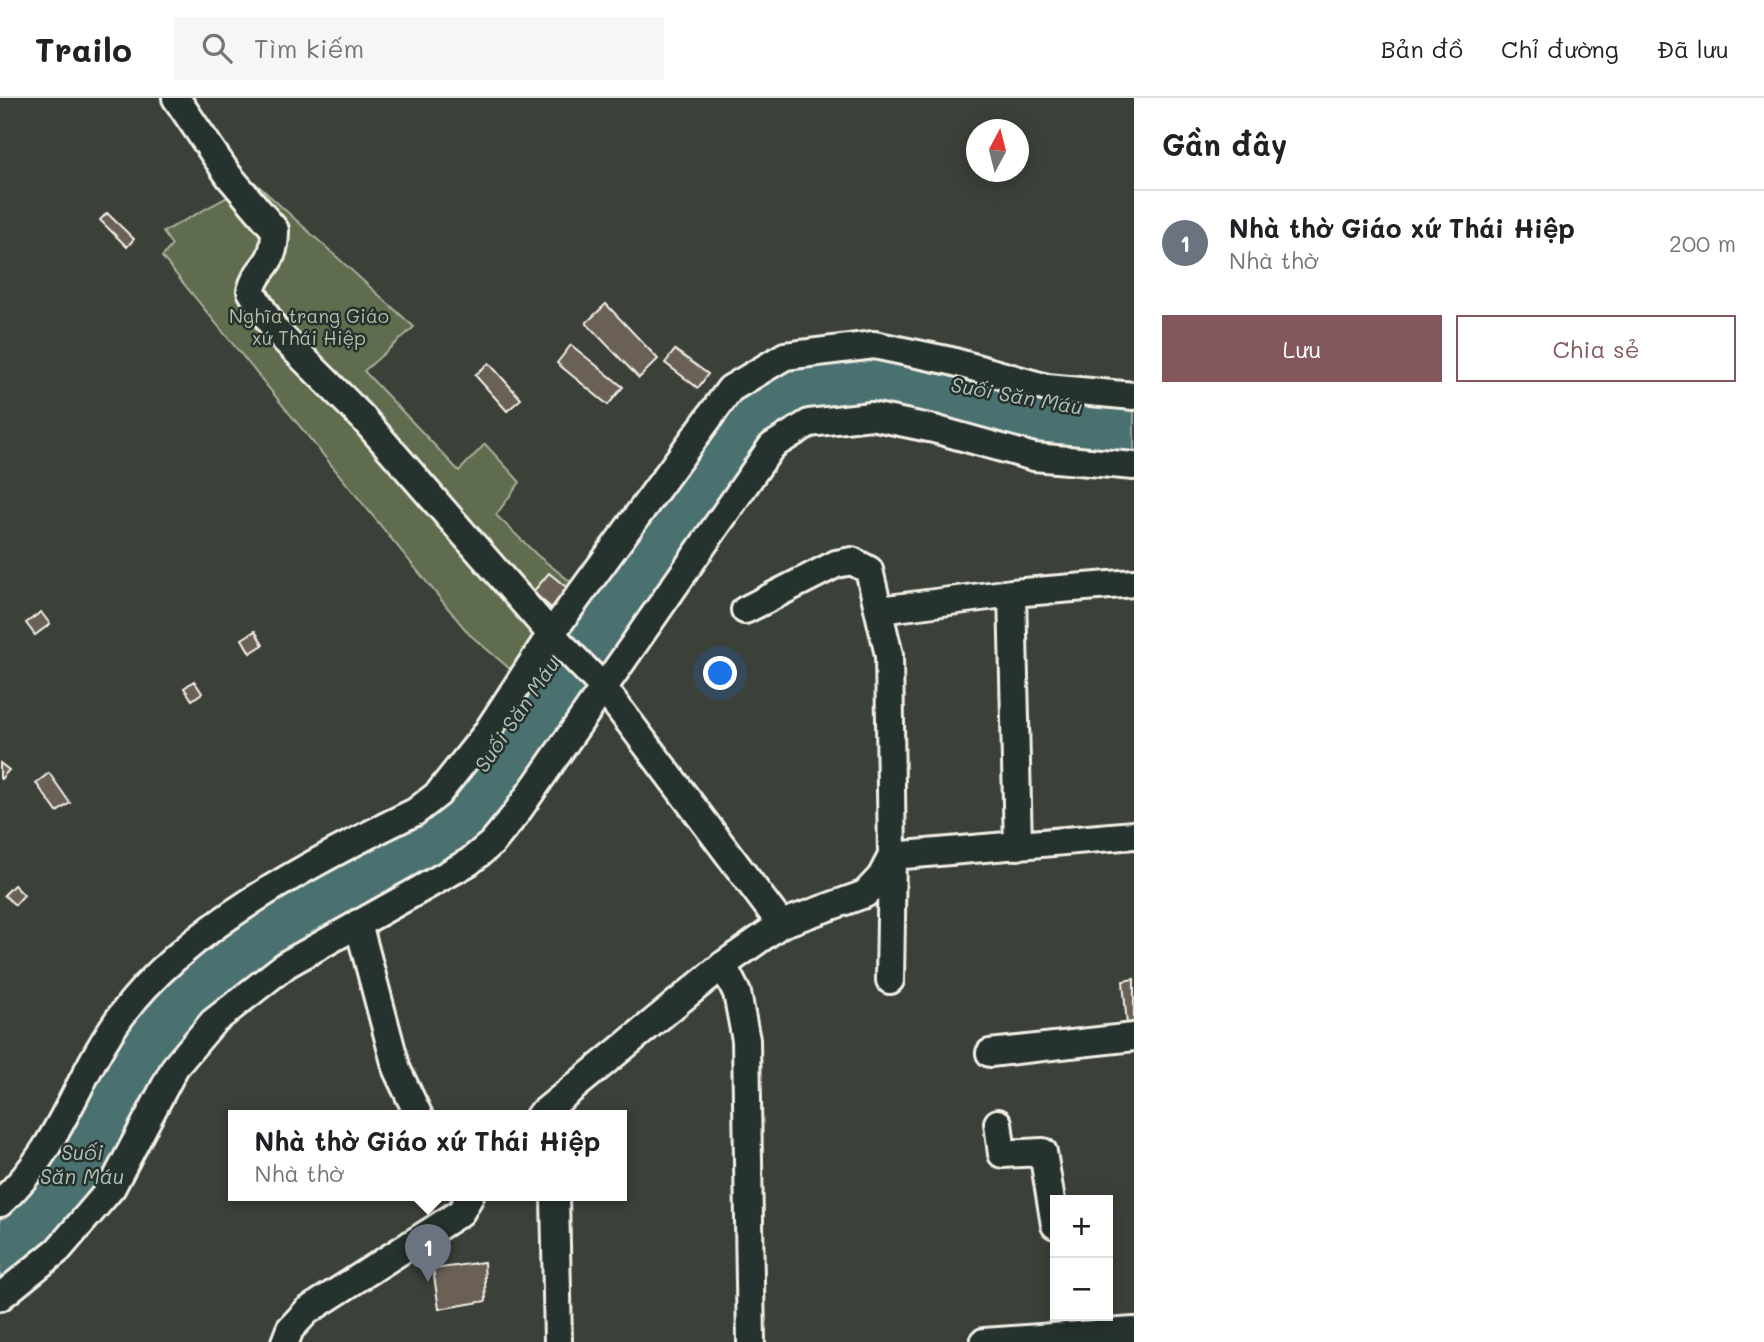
<!DOCTYPE html>
<html lang="vi">
<head>
<meta charset="utf-8">
<style>
  :root { --surface:#fff; --page:#f6f6f6; --text:#202124; --muted:#757577; --line:#e0e0e0; --accent:#84575d }
  body { margin:0; font-family:Mali,sans-serif; background:var(--page); color:var(--text) }
  .controls { position:absolute; right:21px; bottom:21px; display:grid; overflow:hidden; border-radius:0px; box-shadow:0 4px 18px #0003 }
  .controls button { width:63px; height:63px; display:grid; place-items:center; padding:0; border:0; border-bottom:2px solid var(--line); background:var(--surface); color:var(--text); font:35px sans-serif }
  .compass { position:absolute; left:966px; top:21px; width:63px; height:63px; border-radius:50%; background:var(--surface); box-shadow:0 4px 18px #0003; rotate:7deg }
  .you { position:absolute; left:721px; top:576px; width:24px; height:24px; margin:-18px; border:5px solid #fff; border-radius:50%; background:#1a73e8; box-shadow:0 0 0 10px #1a73e833 }
  .badge { display:grid; place-items:center; width:46px; height:46px; border-radius:50%; background:var(--accent); color:#fff; font-size:23px; font-weight:700 }
  .pin { position:absolute; translate:-50% -58px; filter:drop-shadow(0 2px 4px #0008) }
  .pin::after { content:''; position:absolute; top:37px; width:24px; height:21px; background:inherit; clip-path:polygon(0 0,100% 0,50% 100%) }
  .popup { position:absolute; left:228px; top:1012px; width:399px; height:91px; box-sizing:border-box; display:grid; place-content:center; border-radius:0px; background:var(--surface); filter:drop-shadow(0 2px 5px #0005); font-size:23px; white-space:nowrap; color:var(--muted) }
  .popup b { font-size:26px; color:var(--text) }
  .popup::after { content:''; position:absolute; left:50%; top:100%; margin-left:-14px; border:14px solid transparent; border-top-color:var(--surface) }
  .list { margin:0; padding:0; list-style:none }
  h2 { display:flex; justify-content:space-between; align-items:center; height:91px; margin:0; padding:0 28px; font-size:30px }
  h2 small { font-size:23px; font-weight:400; color:var(--muted) }
  .list li { display:grid; grid-template-columns:46px 1fr auto; gap:21px; align-items:center; box-sizing:border-box; height:105px; padding:0 28px; border-top:2px solid var(--line) }
  .list b { display:block; font-size:26px; white-space:nowrap }
  .list p { margin:0; font-size:23px; white-space:nowrap; color:var(--muted) }
  .list em { font-size:23px; font-style:normal; color:var(--muted) }
  .actions { display:flex; gap:14px; padding:21px 28px }
  .actions a { flex:1; padding:16px 0; border:2px solid var(--accent); border-radius:0px; text-align:center; font-size:24px; color:var(--accent) }
  .actions .main { background:var(--accent); color:#fff }
  .icon { flex:none; width:38px; height:38px; fill:none; stroke:currentColor; stroke-width:2; stroke-linecap:round; stroke-linejoin:round }
  .map { position:relative; flex:none; width:1134px; height:1244px; overflow:hidden }
  header { display:flex; align-items:center; gap:42px; box-sizing:border-box; height:98px; padding:0 35px; background:var(--surface); border-bottom:2px solid var(--line) }
  header strong { font-size:33px }
  nav { display:flex; gap:38px; margin-inline-start:auto; font-size:24px }
  .search { width:490px; height:63px; background:var(--page); display:flex; align-items:center; gap:18px; box-sizing:border-box; padding:0 24px; border-radius:0px; color:var(--muted); font-size:26px }
  main { display:flex }
  aside { flex:1; background:var(--surface) }
  .map>svg:first-child { display:block }
</style>
</head>
<body>
<header>
<strong>Trailo</strong>
<div class="search"><svg class="icon" aria-label="search" viewBox="0 0 24 24"><circle cx="10" cy="10" r="6"/><path d="M15 15l6 6"/></svg>Tìm kiếm</div>
<nav><a>Bản đồ</a><a>Chỉ đường</a><a>Đã lưu</a></nav>
</header>
<main>
<div class="map">
<svg width="1134" height="1244" viewBox="0 0 1134 1244">
  <rect width="100%" height="100%" fill="#3b4039"/>
  <filter id="ink" filterUnits="userSpaceOnUse"><feTurbulence type="fractalNoise" baseFrequency=".0143" numOctaves="2"/><feDisplacementMap in="SourceGraphic" scale="14" xChannelSelector="R" yChannelSelector="G"/><feConvolveMatrix kernelMatrix="1 2 1 2 8 2 1 2 1" color-interpolation-filters="sRGB"/></filter>
  <g filter="url(#ink)">
    <path fill="#5f6c4d" stroke="#aaae9a" stroke-width="2" d="M252 82 414 229 364 273 459 373 485 346 520 384 496 417 537 457 576 488 516 576 469 536 162 159 172 147 163 134 237 94Z"/>
    <path fill="#4b6f70" stroke="#8fa3a0" stroke-width="2" d="M872 255 1134 305V360L806 317 487 738 284 858 121 1054 76 1121 0 1188V1116L126 924 217 834 420 721 736 297 788 266Z"/>
    <path fill="#6b6056" stroke="#f4f1e8" stroke-width="2" d="M107 115 134 141 127 149 100 122Z
      M606 206 658 261 639 280 586 225Z
      M571 247 623 289 608 307 557 265Z
      M675 252 708 276 698 290 665 265Z
      M489 265 521 301 507 313 475 277Z
      M549 475 572 494 557 515 533 494Z
      M41 514 50 526 35 537 26 525Z
      M255 533 263 547 250 555 242 541Z
      M194 583 202 595 192 602 184 590Z
      M0 665 9 672 1 681 0 680Z
      M49 675 70 705 57 714 36 685Z
      M14 787 24 797 15 807 4 797Z
      M1134 881V927H1127L1123 883Z
      M484 1164 486 1203 439 1211 433 1171Z"/>
    <g fill="none" stroke-linecap="round" stroke-linejoin="round">
      <g stroke="#f4f1e8" stroke-width="32">
        <path id="minor" d="M176 0 229 78 275 132C275 171 258 165 251 193L275 232 362 319 551 536 602 588 781 826
          M1012 495 1018 748
          M745 512 836 466 852 463 869 472 889 557 892 758 890 882
          M880 512 1012 495 1134 485
          M358 825 397 972 419 1018
          M723 867 737 895 746 942 751 1244
          M990 955 1134 939
          M539 1018 723 867 781 826 865 796 881 779 892 758 1134 737
          M998 1025 1002 1056 1043 1054 1055 1127
          M555 1098 558 1244
          M0 1105C61 1050 75 981 121 918 186 829 317 761 415 714L438 696 485 637 551 536 730 291 785 258 874 247 951 263 1047 290 1134 298
          M0 1199 58 1152 112 1089 175 969 213 924 287 866 469 764 492 745 515 717 772 348 809 325 871 318 934 331 1034 359 1134 368
          M285 1244 290 1231 307 1213 461 1114 470 1098
          M984 1244 1134 1233"/>
      </g>
      <use href="#minor" stroke="#26332d" stroke-width="26"/>
    </g>
  </g>
  <g text-anchor="middle" dominant-baseline="central" stroke-width="5" stroke-linejoin="round" paint-order="stroke">
    <g font-size="19" fill="#b8bcaa" stroke="#26332d">
      <text x="309" y="217">Nghĩa trang Giáo<tspan x="309" dy="22">xứ Thái Hiệp</tspan></text>
    </g>
    <g font-size="21" font-style="italic" fill="#b0bdb8" stroke="#26332d">
      <text transform="translate(1017 297) rotate(10)">Suối Săn Máu</text>
      <text transform="translate(516 616) rotate(-56)">Suối Săn Máu</text>
      <text x="82" y="1053">Suối<tspan x="82" dy="24">Săn Máu</tspan></text>
    </g>
  </g>
</svg>
<div class="controls">
<button>+</button>
<button>−</button>
</div>
<svg class="compass" viewBox="-18 -18 36 36"><path d="M0-13l5 13h-10z" fill="#e53935"/><path d="M0 13l5-13h-10z" fill="#757577"/></svg>
<div class="you"></div>
<div class="pin badge" style="left:428px;top:1184px;background:#6b7280">1</div>
<div class="popup"><b>Nhà thờ Giáo xứ Thái Hiệp</b>Nhà thờ</div>
</div>
<aside>
<h2>Gần đây<small></small></h2>
<ul class="list">
<li><span class="badge" style="background:#6b7280">1</span><div><b>Nhà thờ Giáo xứ Thái Hiệp</b><p>Nhà thờ</p></div><em>200 m</em></li>
</ul>
<div class="actions"><a class="main">Lưu</a><a>Chia sẻ</a></div>
</aside>
</main>
</body>
</html>
